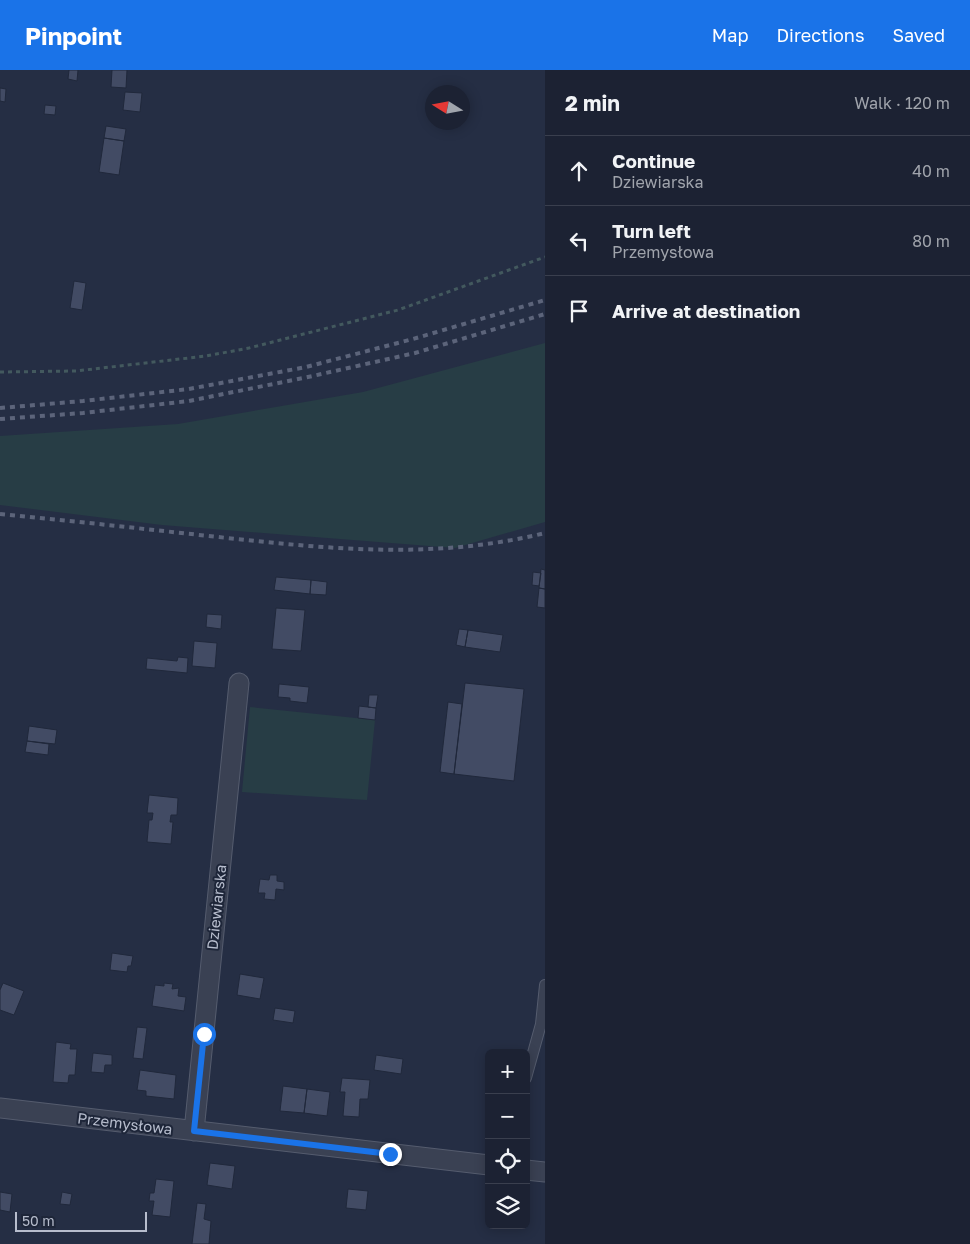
<!DOCTYPE html>
<html lang="en">
<head>
<meta charset="utf-8">
<style>
  :root { --surface:#1c2233; --page:#252a3b; --text:#f1f3f6; --muted:#a0a4ac; --line:#3a3f4e; --accent:#1a73e8 }
  body { margin:0; font-family:"Golos Text",sans-serif; background:var(--page); color:var(--text) }
  .controls { position:absolute; right:15px; bottom:15px; display:grid; overflow:hidden; border-radius:8px; box-shadow:0 2px 12px #0003 }
  .controls button { width:45px; height:45px; display:grid; place-items:center; padding:0; border:0; border-bottom:1px solid var(--line); background:var(--surface); color:var(--text); font:25px sans-serif }
  .compass { position:absolute; left:425px; top:15px; width:45px; height:45px; border-radius:50%; background:var(--surface); box-shadow:0 2px 12px #0003; rotate:281deg }
  .scale { position:absolute; left:15px; bottom:12px; width:132px; box-sizing:border-box; padding-left:5px; border:2px solid #b7bdcd; border-top:0; font-size:14px; line-height:18px; white-space:nowrap; color:#b7bdcd; -webkit-text-stroke:4px #1e2639; paint-order:stroke }
  .stop { position:absolute; width:15px; height:15px; margin:-11px; border:4px solid #1a73e8; border-radius:50%; background:#fff }
  .stop.end { background:#1a73e8; border-color:#fff; box-shadow:0 1px 5px #0008 }
  .list { margin:0; padding:0; list-style:none }
  h2 { display:flex; justify-content:space-between; align-items:center; height:65px; margin:0; padding:0 20px; font-size:21px }
  h2 small { font-size:16px; font-weight:400; color:var(--muted) }
  .list li { display:grid; grid-template-columns:32px 1fr auto; gap:15px; align-items:center; box-sizing:border-box; height:70px; padding:0 20px; border-top:1px solid var(--line) }
  .list b { display:block; font-size:19px; white-space:nowrap }
  .list p { margin:0; font-size:16px; white-space:nowrap; color:var(--muted) }
  .list em { font-size:16px; font-style:normal; color:var(--muted) }
  .icon { flex:none; width:28px; height:28px; fill:none; stroke:currentColor; stroke-width:2; stroke-linecap:round; stroke-linejoin:round }
  .map { position:relative; flex:none; width:545px; height:1174px; overflow:hidden }
  header { display:flex; align-items:center; gap:30px; box-sizing:border-box; height:70px; padding:0 25px; background:var(--accent); color:#fff }
  header strong { font-size:24px }
  nav { display:flex; gap:28px; margin-inline-start:auto; font-size:18px }
  main { display:flex }
  aside { flex:1; background:var(--surface) }
  .map>svg:first-child { display:block }
</style>
</head>
<body>
<header>
<strong>Pinpoint</strong>
<nav><a>Map</a><a>Directions</a><a>Saved</a></nav>
</header>
<main>
<div class="map">
<svg width="545" height="1174" viewBox="0 0 545 1174">
  <rect width="100%" height="100%" fill="#252e44"/>
  <path fill="#273d45" d="M545 273V452L455 478 162 455 0 435V366L178 354 363 322Z
    M250 637 375 650 367 730 242 722Z"/>
  <path fill="#424b64" stroke="#20283b" d="M69 0H78L77 11 68 9Z
    M112 0H127L126 18 111 17Z
    M0 18 6 19 5 32 0 31Z
    M125 22 142 23 140 42 123 40Z
    M45 35 56 36 55 45 44 44Z
    M106 56 126 59 124 71 104 68Z
    M104 68 124 71 119 105 99 102Z
    M74 211 86 213 82 240 70 238Z
    M541 499 545 500V519L539 518Z
    M533 502 541 503 539 516 532 515Z
    M276 507 311 510 310 524 274 520Z
    M311 510 327 512 326 525 310 524Z
    M539 518 545 519V538L537 537Z
    M276 538 305 540 301 581 272 579Z
    M207 544 222 545 221 559 206 557Z
    M459 559 468 560 465 577 456 575Z
    M468 560 503 565 500 582 465 577Z
    M194 571 217 573 215 598 192 596Z
    M178 587 188 588 187 603 146 599 147 588 177 591Z
    M465 613 524 619 514 711 454 704Z
    M279 614 309 617 307 633 290 631V628L278 627Z
    M369 625H378L376 638 368 637Z
    M448 632 462 634 454 704 440 702Z
    M359 636 376 638 375 650 358 648Z
    M29 656 57 660 55 674 27 671Z
    M27 671 49 674 48 685 25 682Z
    M149 725 178 728 177 745H171L170 752H173L171 774 147 772 149 750H152L153 743H147Z
    M270 805H277V811L284 812V820L276 819 275 830 264 829 265 823H258L260 809 269 810Z
    M112 883 133 886 131 896H128L127 902 110 900Z
    M240 904 264 908 260 929 237 925Z
    M3 913 24 921 14 945 0 940V920Z
    M164 913 173 914 172 919 179 918 178 926 186 927 184 941 152 936 155 915 164 916Z
    M275 938 295 941 293 953 273 950Z
    M137 957 147 958 143 989 133 988Z
    M56 972 71 974 70 979H77L75 1005H69L68 1013 53 1012Z
    M93 983 112 985V995H105L104 1003 91 1002Z
    M376 985 403 989 401 1004 374 1000Z
    M140 1000 176 1005 174 1029 146 1026V1021L137 1020Z
    M342 1008 370 1010 368 1029H360L359 1047 343 1046 345 1022H340Z
    M283 1016 307 1019 304 1043 280 1041Z
    M307 1019 330 1022 327 1046 304 1043Z
    M210 1093 235 1096 232 1119 207 1115Z
    M156 1109 174 1111 170 1147 152 1145 154 1131H149L150 1123H154Z
    M348 1119 368 1121 366 1140 346 1138Z
    M0 1122 12 1124 10 1142 0 1140Z
    M62 1122 72 1124 70 1135 60 1134Z
    M197 1133 206 1134 204 1149 211 1151 209 1174H192Z"/>
  <g fill="none" stroke-linecap="round" stroke-linejoin="round">
    <g stroke="#555c6e" stroke-width="12">
      <path id="lane" d="M526 1008 541 954 545 915"/>
    </g>
    <g stroke="#555c6e" stroke-width="21">
      <path id="street" d="M0 1038 489 1095
        M194 1061 239 613
        M526 1100 545 1102"/>
    </g>
    <path stroke="#43595e" stroke-width="3" stroke-dasharray="4 4" stroke-linecap="butt" d="M0 302 76 301 206 286 249 278 398 240 545 187"/>
    <use href="#lane" stroke="#3a4153" stroke-width="10"/>
    <use href="#street" stroke="#3a4153" stroke-width="19"/>
    <path stroke="#5c647a" stroke-width="4" stroke-dasharray="5 5" stroke-linecap="butt" d="M0 338 83 331 189 319 306 297 413 269 545 230
      M0 349 83 343 189 331 308 307 415 283 545 244
      M0 444C73 451 145 459 218 467 329 479 435 490 545 463"/>
  </g>
  <g fill="none" stroke-linecap="round" stroke-linejoin="round">
    <path stroke="#1a73e8" stroke-width="6" d="M204 964 194 1061 390 1084"/>
  </g>
  <g text-anchor="middle" dominant-baseline="central" stroke-width="4" stroke-linejoin="round" paint-order="stroke">
    <g font-size="15" fill="#b7bdcd" stroke="#1e2639">
      <text transform="translate(216 837) rotate(-84)">Dziewiarska</text>
      <text transform="translate(125 1053) rotate(7)">Przemysłowa</text>
    </g>
  </g>
</svg>
<div class="controls">
<button>+</button>
<button>−</button>
<button><svg class="icon" aria-label="locate" viewBox="0 0 24 24"><circle cx="12" cy="12" r="6"/><path d="M12 2v4M12 18v4M2 12h4M18 12h4"/></svg></button>
<button><svg class="icon" aria-label="layers" viewBox="0 0 24 24"><path d="M12 4l9 5-9 5-9-5zM3 14l9 5 9-5"/></svg></button>
</div>
<svg class="compass" viewBox="-18 -18 36 36"><path d="M0-13l5 13h-10z" fill="#e53935"/><path d="M0 13l5-13h-10z" fill="#a0a4ac"/></svg>
<div class="scale">50 m</div>
<div class="stop" style="left:204px;top:964px"></div>
<div class="stop end" style="left:390px;top:1084px"></div>
</div>
<aside>
<h2>2 min<small>Walk · 120 m</small></h2>
<ul class="list">
<li><svg class="icon" aria-label="ahead" viewBox="0 0 24 24"><path d="M12 20V5M6 11l6-6 6 6"/></svg><div><b>Continue</b><p>Dziewiarska</p></div><em>40 m</em></li>
<li><svg class="icon" aria-label="left" viewBox="0 0 24 24"><path d="M17 20v-9H6M10 6l-5 5 5 5"/></svg><div><b>Turn left</b><p>Przemysłowa</p></div><em>80 m</em></li>
<li><svg class="icon" aria-label="arrive" viewBox="0 0 24 24"><path d="M6 21V4h12l-3 4 3 4H6"/></svg><div><b>Arrive at destination</b></div></li>
</ul>
</aside>
</main>
</body>
</html>
